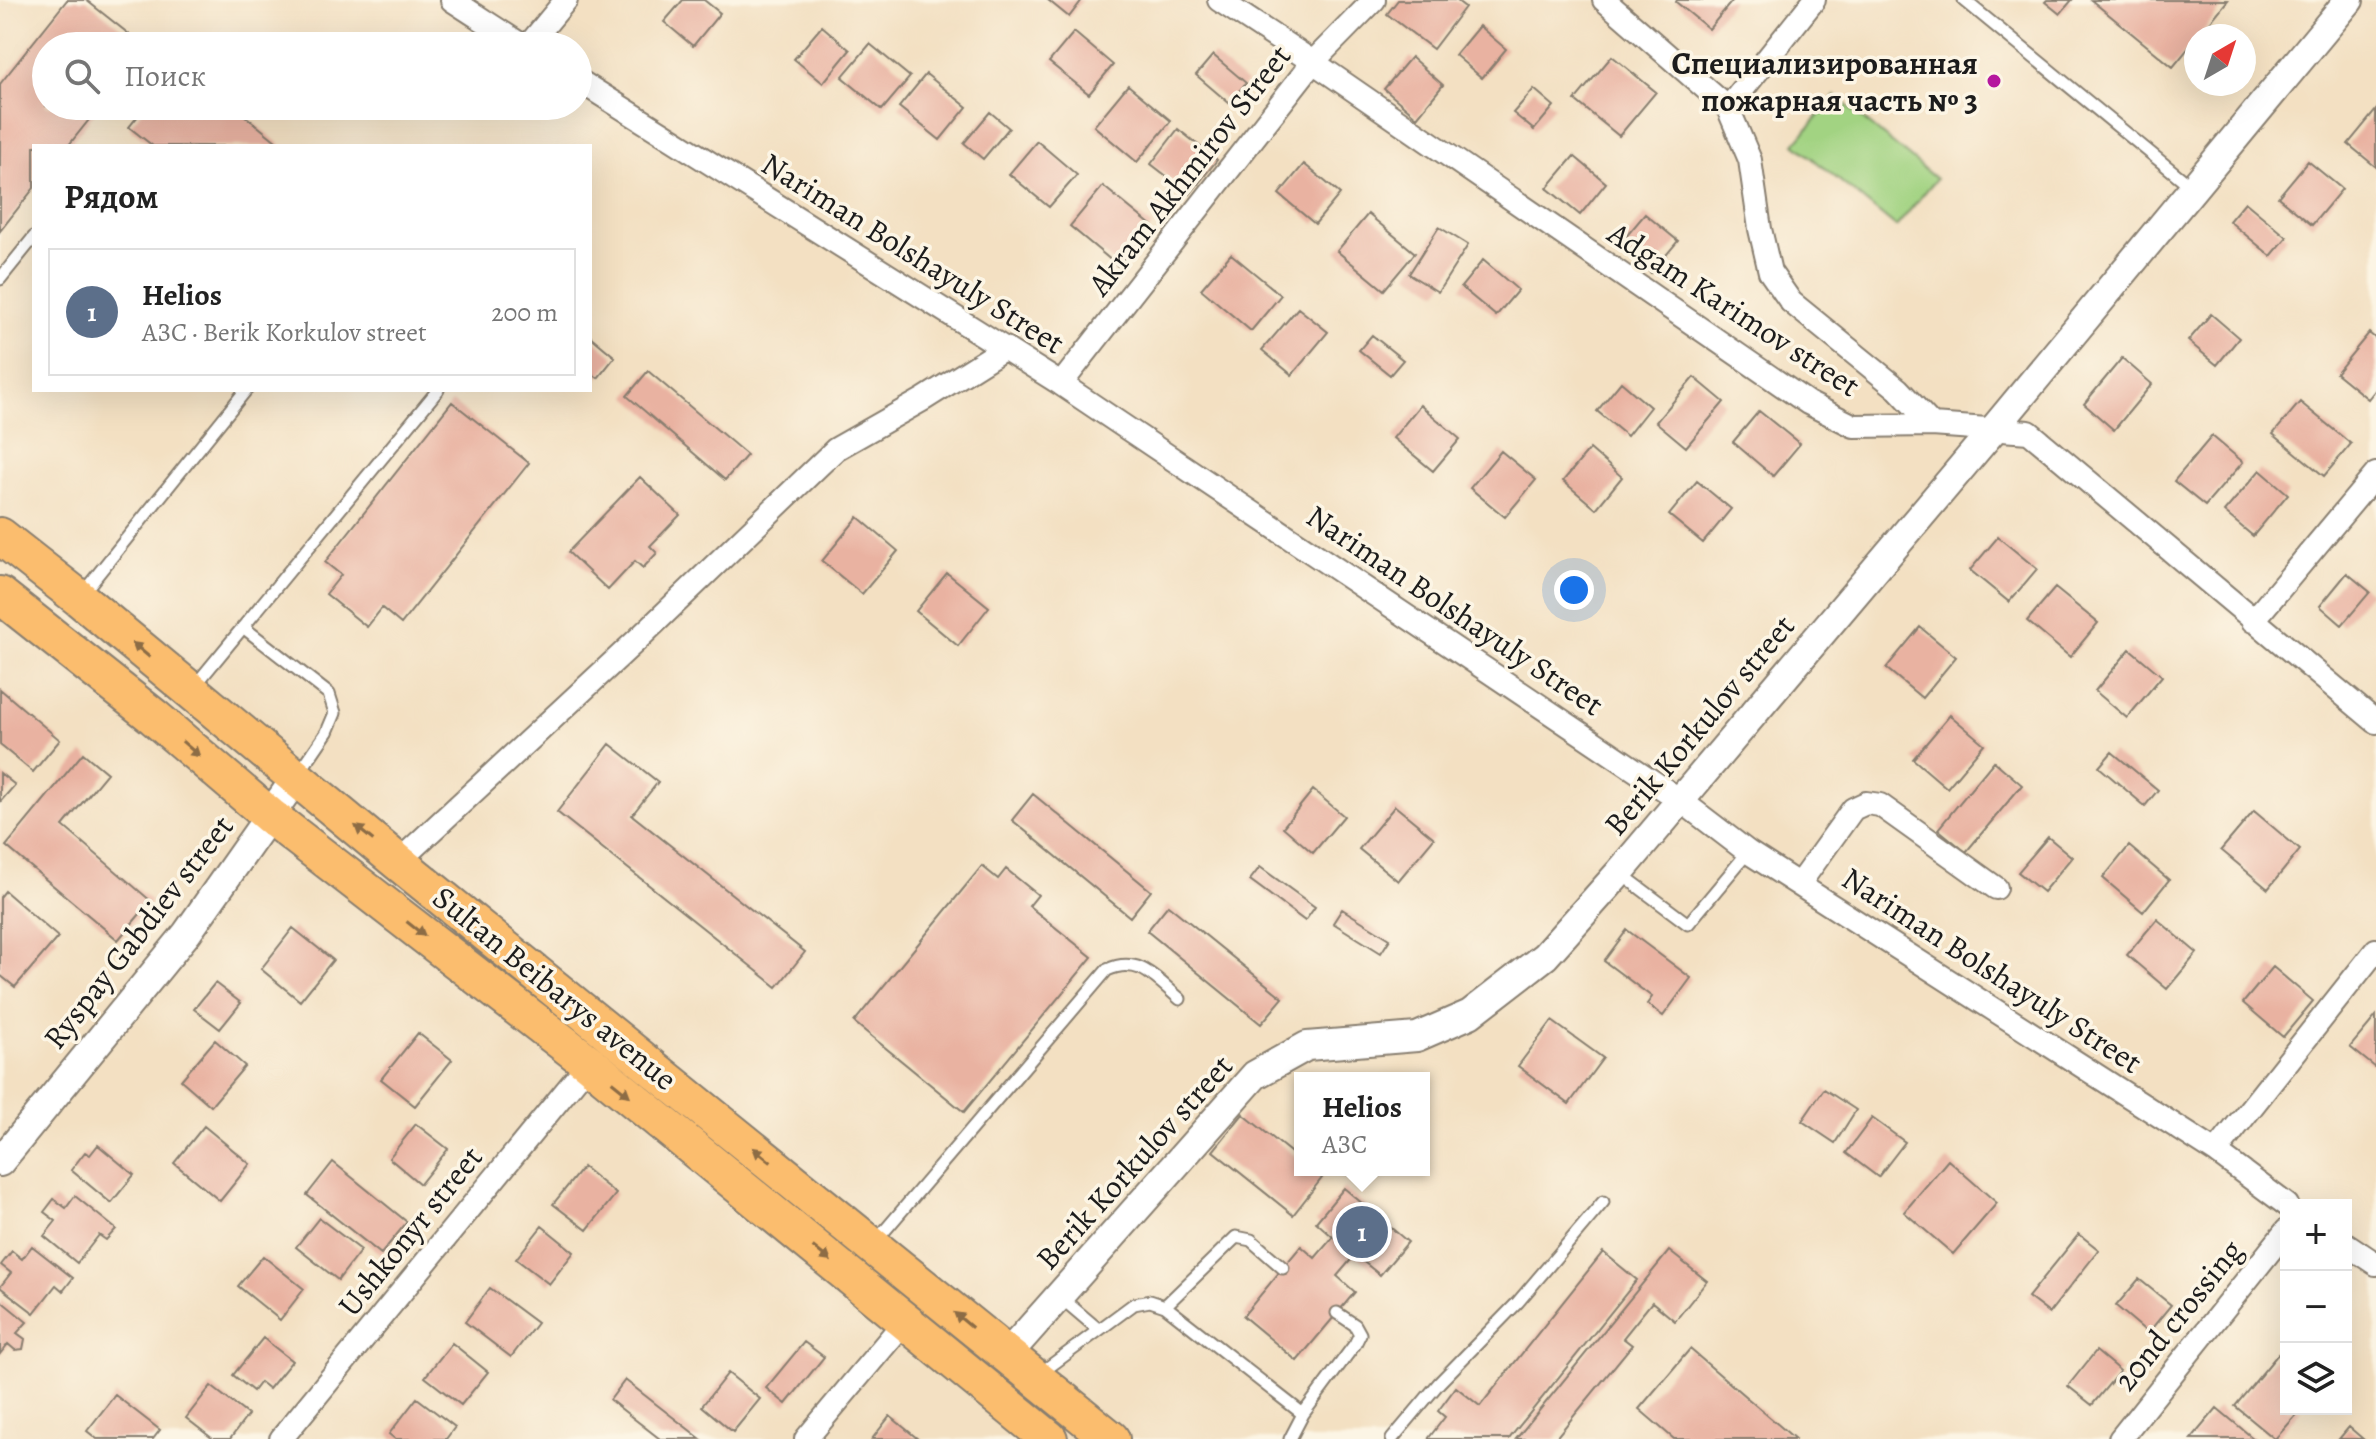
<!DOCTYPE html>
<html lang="ru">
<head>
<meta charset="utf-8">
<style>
  :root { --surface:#fff; --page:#f2f2f2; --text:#222; --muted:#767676; --line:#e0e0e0; --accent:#ea580c }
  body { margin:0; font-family:Alegreya,serif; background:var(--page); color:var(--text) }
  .controls { position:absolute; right:24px; bottom:24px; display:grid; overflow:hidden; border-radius:0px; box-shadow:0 8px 32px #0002 }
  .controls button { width:72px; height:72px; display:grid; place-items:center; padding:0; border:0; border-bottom:2px solid var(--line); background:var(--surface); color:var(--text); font:40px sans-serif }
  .compass { position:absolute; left:2184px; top:24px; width:72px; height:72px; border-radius:50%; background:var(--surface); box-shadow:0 8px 32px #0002; rotate:39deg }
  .you { position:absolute; left:1574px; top:590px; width:28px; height:28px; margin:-20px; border:6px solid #fff; border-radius:50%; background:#1a73e8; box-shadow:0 0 0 12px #1a73e833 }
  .badge { display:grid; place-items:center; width:52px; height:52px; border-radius:50%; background:var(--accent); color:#fff; font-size:26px; font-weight:700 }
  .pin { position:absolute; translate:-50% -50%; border:4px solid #fff; box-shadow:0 2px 8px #0006 }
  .popup { position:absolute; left:1294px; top:1072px; width:136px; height:104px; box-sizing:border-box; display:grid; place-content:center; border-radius:0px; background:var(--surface); filter:drop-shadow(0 2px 6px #0005); font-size:26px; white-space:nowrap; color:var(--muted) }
  .popup b { font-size:30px; color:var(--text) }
  .popup::after { content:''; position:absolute; left:50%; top:100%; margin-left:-16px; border:16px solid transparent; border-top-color:var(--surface) }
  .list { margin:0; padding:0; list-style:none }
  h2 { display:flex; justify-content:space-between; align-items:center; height:104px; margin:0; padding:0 32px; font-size:34px }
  h2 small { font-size:26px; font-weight:400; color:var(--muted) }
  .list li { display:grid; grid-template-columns:52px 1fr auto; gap:24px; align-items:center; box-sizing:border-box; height:128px; margin:0 16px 16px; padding:0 16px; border:2px solid var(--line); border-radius:0px }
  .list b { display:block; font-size:30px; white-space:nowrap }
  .list p { margin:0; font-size:26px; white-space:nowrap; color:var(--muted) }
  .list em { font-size:26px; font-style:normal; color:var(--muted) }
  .icon { flex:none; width:44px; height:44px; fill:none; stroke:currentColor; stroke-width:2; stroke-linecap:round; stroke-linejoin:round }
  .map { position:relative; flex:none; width:2376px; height:1439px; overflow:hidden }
  .search { position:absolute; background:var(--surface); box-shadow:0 8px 32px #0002; left:32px; top:32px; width:560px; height:88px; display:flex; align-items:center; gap:20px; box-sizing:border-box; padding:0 28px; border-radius:44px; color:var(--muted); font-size:30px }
  .panel { position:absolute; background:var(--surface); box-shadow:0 8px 32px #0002; left:32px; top:144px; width:560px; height:248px; border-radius:0px }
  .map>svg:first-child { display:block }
</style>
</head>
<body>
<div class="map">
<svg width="2376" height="1439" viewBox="0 0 2376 1439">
  <rect width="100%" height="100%" fill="#fcf5e5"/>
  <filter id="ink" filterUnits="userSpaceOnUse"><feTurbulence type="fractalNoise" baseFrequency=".0125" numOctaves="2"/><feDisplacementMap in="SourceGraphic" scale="16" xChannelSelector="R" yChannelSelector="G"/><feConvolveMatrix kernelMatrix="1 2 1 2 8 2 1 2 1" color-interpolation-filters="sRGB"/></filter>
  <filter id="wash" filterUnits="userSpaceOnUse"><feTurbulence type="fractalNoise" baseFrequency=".006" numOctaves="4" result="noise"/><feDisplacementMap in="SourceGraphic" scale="32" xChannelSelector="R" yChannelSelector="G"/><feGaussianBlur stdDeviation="1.8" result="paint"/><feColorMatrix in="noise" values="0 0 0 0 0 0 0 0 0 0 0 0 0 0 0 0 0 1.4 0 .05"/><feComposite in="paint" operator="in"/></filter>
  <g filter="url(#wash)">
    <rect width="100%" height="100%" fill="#f3e0c2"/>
    <path fill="#a2d382" stroke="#5f784f" stroke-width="2" d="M1835 96 1936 179 1896 227 1795 144Z"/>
    <g id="blocks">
      <path fill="#e9b2a1" d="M67 0H86L144 46H46V106H100L68 146H34V188L0 231V84Z
        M683 0H704L720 13 693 46 664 22Z
        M1048 0H1082L1069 17Z
        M1398 0H1456L1465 7 1433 49 1387 14Z
        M1677 0H1733L1709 29 1676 2Z
        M2047 0H2072L2060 14 2045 2Z
        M2091 0H2228L2199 36H2196V39L2173 67Z
        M822 26 850 50 823 83 794 59Z
        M1479 26 1506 49 1482 78 1455 55Z
        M1074 32 1113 65 1089 94 1049 62Z
        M870 44 910 77 882 110 842 77Z
        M1213 55 1246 83 1229 103 1196 75Z
        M1612 56 1656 92 1619 136 1575 100Z
        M1411 57 1443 85 1417 117 1384 89Z
        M926 74 967 107 940 140 899 107Z
        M1128 85 1171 121 1137 162 1094 126Z
        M1534 89 1554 106 1534 130 1513 113Z
        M146 106H233L282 146H153L129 127Z
        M2376 110V167L2348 144Z
        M990 112 1009 128 983 159 964 143Z
        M1178 129 1217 160 1190 194 1151 164Z
        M1037 141 1077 175 1049 207 1009 174Z
        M1574 156 1606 183 1580 215 1547 188Z
        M2308 161 2342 189 2312 225 2278 197Z
        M1304 164 1340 194 1315 224 1279 194Z
        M1103 186 1152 226 1118 266 1070 226Z
        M2245 202 2287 237 2271 256 2229 221Z
        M1368 214 1415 253 1384 290 1337 251Z
        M1645 214 1678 241 1651 273 1618 246Z
        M1439 227 1468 245 1438 292 1409 274Z
        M1231 254 1281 295 1251 331 1201 289Z
        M1483 260 1518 290 1496 316 1461 287Z
        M1298 308 1328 332 1292 375 1262 350Z
        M2211 314 2239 338 2217 365 2188 341Z
        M2369 333 2376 339V389L2368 399 2336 373Z
        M1372 335 1403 360 1390 375 1359 350Z
        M590 336 615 357 598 378 590 372Z
        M2122 358 2152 384 2114 430 2084 404Z
        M648 371 747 455 725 480 627 396Z
        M1694 377 1724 402 1686 447 1656 422Z
        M1621 382 1650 407 1627 436 1597 411Z
        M452 402 529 463 401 624 382 608 367 627 326 594 341 575 325 562Z
        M2300 402 2351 444 2324 476 2273 434Z
        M1420 405 1460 439 1433 471 1393 438Z
        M1759 411 1800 444 1773 476 1733 442Z
        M2212 436 2243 462 2205 506 2174 481Z
        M1590 449 1622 477 1596 509 1563 481Z
        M1501 451 1536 480 1505 517 1470 488Z
        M2260 470 2288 494 2253 536 2224 512Z
        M640 477 680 515 650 546 657 553 643 568 635 561 608 590 568 552Z
        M1697 481 1731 509 1703 543 1669 515Z
        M858 517 898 551 862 594 822 561Z
        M1998 537 2037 569 2009 602 1970 570Z
        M947 573 989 607 958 646 916 611Z
        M2347 573 2370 592 2342 625 2320 606Z
        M2055 588 2098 623 2070 657 2027 621Z
        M1920 627 1956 657 1922 698 1886 668Z
        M2130 649 2162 676 2127 718 2095 691Z
        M0 689 60 740 33 772 0 745Z
        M1950 715 1984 744 1947 788 1913 759Z
        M610 744 658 782 632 815 805 952 777 987 557 812Z
        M2112 752 2158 790 2145 806 2099 767Z
        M83 753 107 773 63 826 151 901 118 940 6 846Z
        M1994 761 2022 785 1966 852 1938 829Z
        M0 773 15 785 0 802Z
        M1313 790 1344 816 1313 853 1283 827Z
        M1033 794 1151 891 1130 917 1012 820Z
        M1395 806 1434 838 1398 881 1359 849Z
        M2254 811 2300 850 2268 889 2221 850Z
        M2048 837 2072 857 2043 892 2018 872Z
        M2129 846 2169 880 2143 912 2103 878Z
        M982 866 998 879 1006 869 1038 895 1029 906 1092 957 964 1112 854 1022Z
        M1260 867 1315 907 1305 921 1250 880Z
        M5 891 58 937 15 987 0 975V897Z
        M1168 905 1283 998 1261 1024 1147 931Z
        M1342 909 1390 939 1381 953 1333 923Z
        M2157 919 2197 953 2167 989 2127 955Z
        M293 928 333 960 300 1001 261 969Z
        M1627 930 1691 978 1663 1016 1647 1004 1652 997 1604 961Z
        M2273 967 2313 1001 2283 1037 2243 1003Z
        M215 983 241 1003 220 1029 194 1009Z
        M2376 1016V1068L2350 1047Z
        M1552 1021 1603 1058 1569 1104 1518 1066Z
        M418 1033 452 1060 415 1106 381 1079Z
        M215 1040 245 1066 211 1106 181 1080Z
        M1824 1089 1856 1110 1835 1143 1802 1121Z
        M1243 1114 1300 1160V1170H1312L1322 1178 1293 1215 1213 1151Z
        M1872 1118 1905 1142 1878 1177 1846 1153Z
        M416 1124 448 1149 420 1184 389 1158Z
        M204 1126 250 1164 220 1201 174 1163Z
        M98 1145 134 1175 111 1203 71 1170 85 1152 90 1155Z
        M1948 1160 1997 1203 1953 1254 1904 1212Z
        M333 1162 407 1222 381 1254 307 1195Z
        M583 1167 616 1194 587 1230 553 1204Z
        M1344 1188 1408 1242 1380 1275 1355 1255 1337 1276 1355 1292 1297 1361 1243 1316 1301 1246 1315 1258 1333 1237 1316 1222Z
        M75 1196 116 1229 106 1240 99 1235 77 1263 44 1236 56 1221 44 1212 54 1199 66 1208Z
        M319 1218 361 1250 338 1280 296 1247Z
        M542 1226 574 1252 549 1284 516 1259Z
        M2079 1234 2099 1250 2049 1313 2028 1297Z
        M32 1246 73 1278 63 1291 56 1285 34 1313 0 1287 11 1273 1 1265 12 1251 22 1259Z
        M1669 1251 1707 1281 1675 1321 1652 1302 1623 1338 1632 1345 1555 1439H1516Z
        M1603 1252 1637 1280 1509 1439H1428L1445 1417 1438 1411 1456 1387 1480 1406Z
        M263 1256 304 1289 280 1320 238 1286Z
        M2139 1279 2171 1305 2148 1333 2116 1306Z
        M490 1288 537 1323 511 1357 465 1322Z
        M0 1300 27 1322 17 1333 25 1339 23 1349 15 1350 8 1344 0 1354Z
        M263 1338 292 1361 269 1389 260 1382 253 1391 233 1375Z
        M804 1342 824 1357 786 1404 766 1388Z
        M452 1343 488 1372 461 1405 425 1377Z
        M1690 1349 1795 1439H1674L1639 1409Z
        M2096 1351 2120 1371 2092 1405 2068 1386Z
        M2278 1354 2286 1361V1409H2302L2275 1439 2235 1406Z
        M728 1373 760 1399 733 1432 702 1406Z
        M625 1380 701 1439H660L610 1400Z
        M211 1386 248 1415 230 1439H213L186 1418Z
        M115 1395 160 1430 153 1439H97L87 1431Z
        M417 1398 455 1427 446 1439H395L389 1434Z
        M2217 1408 2254 1439H2191Z
        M890 1416 918 1439H872Z
        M2349 1427 2363 1439H2339Z"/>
    </g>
  </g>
  <g filter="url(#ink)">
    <use href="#blocks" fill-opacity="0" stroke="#887e6f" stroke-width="2"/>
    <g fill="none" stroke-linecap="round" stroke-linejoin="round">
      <g stroke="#887e6f" stroke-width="15">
        <path id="service" d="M1964 0 2193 188
          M0 279 34 237
          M82 594 246 390
          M243 627 329 694 335 713 327 732 299 773
          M193 688 438 390
          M1620 873 1688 924 1748 852
          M876 1241 1107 970C1139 955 1156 979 1180 999
          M1059 1296 1099 1330
          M1165 1306 1236 1237 1251 1240 1283 1268
          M1038 1375 1134 1304 1150 1301 1165 1306 1303 1414 1290 1439
          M1303 1414 1355 1344 1360 1334 1355 1325 1337 1313
          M1392 1439 1439 1383 1518 1302 1603 1202"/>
      </g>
      <g stroke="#887e6f" stroke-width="26">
        <path id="minor" d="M452 0 523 46
          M1219 0 1313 62 1808 403 1854 426 1932 425 2029 432 2376 722
          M1604 0 1728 108 1750 160 1760 229 1770 272 1791 302 1898 389 1932 425
          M528 46 566 0
          M578 80 1061 384 1680 800 1748 852 2216 1152 2287 1205
          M1728 108 1814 0
          M1061 384 1313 62 1374 0
          M2253 621 2376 474
          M398 862 637 640 836 449 924 399 1005 348
          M1799 884 1853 809 1866 803 1880 805 1996 888
          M2216 1152 2376 950
          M2346 1244 2376 1264
          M281 1439 589 1063
          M806 1439 905 1321
          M2120 1439 2286 1231"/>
      </g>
      <g stroke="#887e6f" stroke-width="32">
        <path id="tertiary" d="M0 1162 187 933 296 778
          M1006 1356 1255 1075 1307 1046 1417 1037 1470 1014 1545 956 1619 873 1993 430 2349 0"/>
      </g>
      <g stroke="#887e6f" stroke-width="40">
        <path id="primary" d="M0 536 79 598 398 862 1111 1439
          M0 595 154 717 270 816 589 1063 1049 1439"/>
      </g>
      <use href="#service" stroke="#fff" stroke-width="11"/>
      <use href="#minor" stroke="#fff" stroke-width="22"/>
      <use href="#tertiary" stroke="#fff" stroke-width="28"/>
      <use href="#primary" stroke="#fbbd6e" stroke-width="36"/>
    </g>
    <defs><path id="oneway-solid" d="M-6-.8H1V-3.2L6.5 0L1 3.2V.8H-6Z" transform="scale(2)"/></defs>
    <g fill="#8c6c45">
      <use href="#oneway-solid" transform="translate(141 650) rotate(-140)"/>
      <use href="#oneway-solid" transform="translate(191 749) rotate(41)"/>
      <use href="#oneway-solid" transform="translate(364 833) rotate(-141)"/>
      <use href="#oneway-solid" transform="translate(416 929) rotate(38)"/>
      <use href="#oneway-solid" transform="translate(621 1089) rotate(39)"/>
      <use href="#oneway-solid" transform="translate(762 1155) rotate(-141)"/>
      <use href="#oneway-solid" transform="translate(822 1254) rotate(39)"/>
      <use href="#oneway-solid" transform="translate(963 1320) rotate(-140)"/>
    </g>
  </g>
  <circle fill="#b5179e" stroke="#fcf5e5" stroke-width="3" cx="1994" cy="81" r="8"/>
  <g text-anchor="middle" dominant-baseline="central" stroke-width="7" stroke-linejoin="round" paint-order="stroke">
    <g font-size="32" font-weight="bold" fill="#1c1c1c" stroke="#fcf5e5" text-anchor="end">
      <text x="1978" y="63">Специализированная<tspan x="1978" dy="37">пожарная часть № 3</tspan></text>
    </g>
    <g font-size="32" fill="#1c1c1c" stroke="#fcf5e5">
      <text transform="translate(1189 170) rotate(-52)">Akram Akhmirov Street</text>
      <text transform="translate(913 253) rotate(32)">Nariman Bolshayuly Street</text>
      <text transform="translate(1734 309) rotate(33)">Adgam Karimov street</text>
      <text transform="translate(1455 610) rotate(34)">Nariman Bolshayuly Street</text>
      <text transform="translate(1699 725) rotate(-50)">Berik Korkulov street</text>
      <text transform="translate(138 932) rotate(-52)">Ryspay Gabdiev street</text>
      <text transform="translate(1992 970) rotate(33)">Nariman Bolshayuly Street</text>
      <text transform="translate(555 988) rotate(39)">Sultan Beibarys avenue</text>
      <text transform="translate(1134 1162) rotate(-48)">Berik Korkulov street</text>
      <text transform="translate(410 1231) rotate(-51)">Ushkonyr street</text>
      <text transform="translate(2178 1315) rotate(-51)">20nd crossing</text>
    </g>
  </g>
</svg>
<div class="controls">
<button>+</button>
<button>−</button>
<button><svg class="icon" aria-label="layers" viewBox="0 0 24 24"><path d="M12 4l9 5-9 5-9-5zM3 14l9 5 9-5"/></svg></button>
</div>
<svg class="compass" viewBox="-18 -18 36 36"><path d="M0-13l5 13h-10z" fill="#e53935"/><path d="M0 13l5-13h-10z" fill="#767676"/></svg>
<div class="you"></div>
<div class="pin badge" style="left:1362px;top:1232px;background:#5c6f8a">1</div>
<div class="popup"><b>Helios</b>АЗС</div>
<div class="search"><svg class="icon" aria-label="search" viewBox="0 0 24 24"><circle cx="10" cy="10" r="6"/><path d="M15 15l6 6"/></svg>Поиск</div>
<section class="panel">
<h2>Рядом<small></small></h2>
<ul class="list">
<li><span class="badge" style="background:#5c6f8a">1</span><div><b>Helios</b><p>АЗС · Berik Korkulov street</p></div><em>200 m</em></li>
</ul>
</section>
</div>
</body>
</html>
